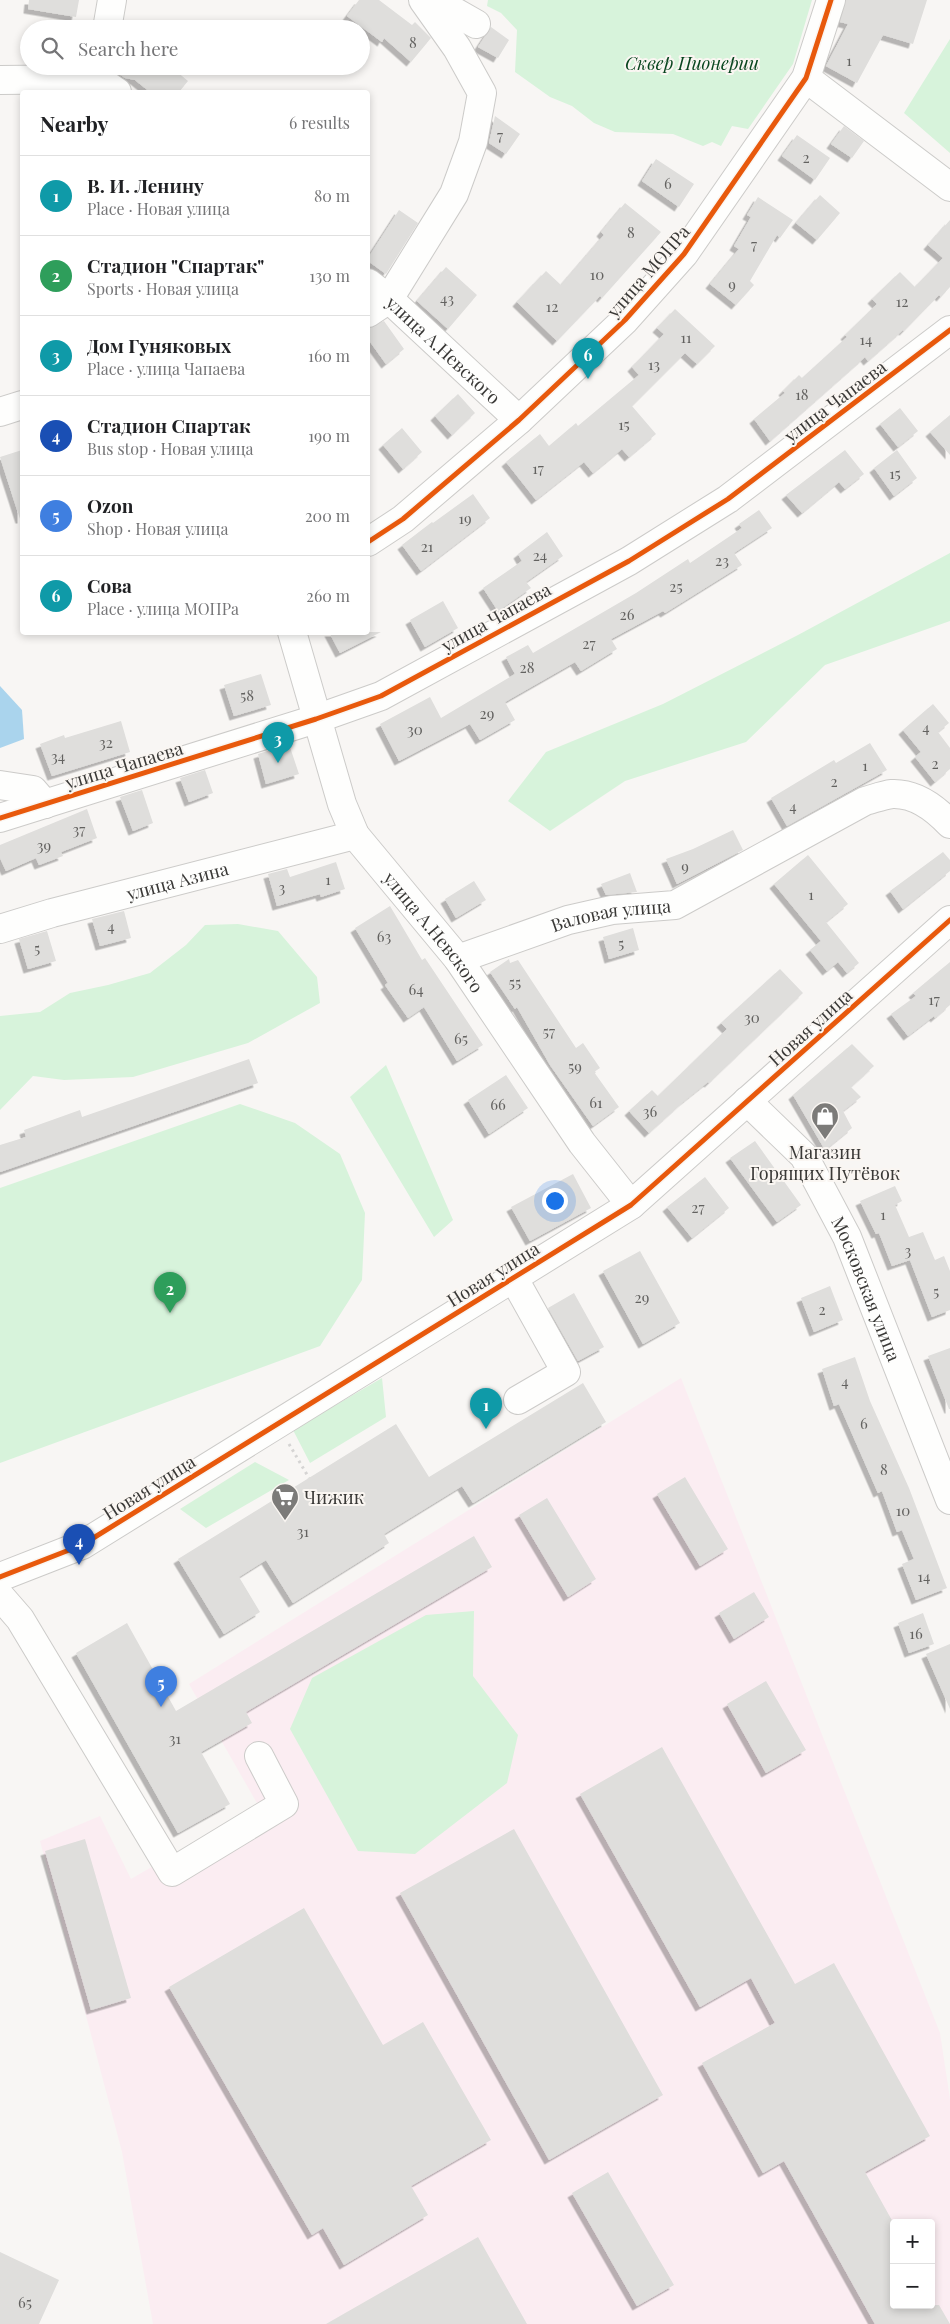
<!DOCTYPE html>
<html lang="en">
<head>
<meta charset="utf-8">
<style>
  :root { --surface:#fff; --page:#f6f6f6; --text:#202124; --muted:#757577; --line:#e0e0e0; --accent:#7c7b79 }
  body { margin:0; font-family:"Playfair Display",serif; background:var(--page); color:var(--text) }
  .controls { position:absolute; right:15px; bottom:15px; display:grid; overflow:hidden; border-radius:5px; box-shadow:0 2px 8px #0003 }
  .controls button { width:45px; height:45px; display:grid; place-items:center; padding:0; border:0; border-bottom:1px solid var(--line); background:var(--surface); color:var(--text); font:25px sans-serif }
  .you { position:absolute; left:554px; top:1200px; width:18px; height:18px; margin:-12px; border:4px solid #fff; border-radius:50%; background:#1a73e8; box-shadow:0 0 0 8px #1a73e833 }
  .badge { display:grid; place-items:center; width:32px; height:32px; border-radius:50%; background:var(--accent); color:#fff; font-size:16px; font-weight:700 }
  .pin { position:absolute; translate:-50% -41px; filter:drop-shadow(0 1px 2px #0008) }
  .pin::after { content:''; position:absolute; top:26px; width:18px; height:15px; background:inherit; clip-path:polygon(0 0,100% 0,50% 100%) }
  .list { margin:0; padding:0; list-style:none }
  h2 { display:flex; justify-content:space-between; align-items:center; height:65px; margin:0; padding:0 20px; font-size:21px }
  h2 small { font-size:16px; font-weight:400; color:var(--muted) }
  .list li { display:grid; grid-template-columns:32px 1fr auto; gap:15px; align-items:center; box-sizing:border-box; height:80px; padding:0 20px; border-top:1px solid var(--line) }
  .list b { display:block; font-size:19px; white-space:nowrap }
  .list p { margin:0; font-size:16px; white-space:nowrap; color:var(--muted) }
  .list em { font-size:16px; font-style:normal; color:var(--muted) }
  .icon { flex:none; width:28px; height:28px; fill:none; stroke:currentColor; stroke-width:2; stroke-linecap:round; stroke-linejoin:round }
  .map { position:relative; flex:none; width:950px; height:2324px; overflow:hidden }
  .search { position:absolute; background:var(--surface); box-shadow:0 2px 8px #0003; left:20px; top:20px; width:350px; height:55px; display:flex; align-items:center; gap:12px; box-sizing:border-box; padding:0 18px; border-radius:28px; color:var(--muted); font-size:19px }
  .panel { position:absolute; background:var(--surface); box-shadow:0 2px 8px #0003; left:20px; top:90px; width:350px; height:545px; border-radius:5px }
  .map>svg:first-child { display:block }
</style>
</head>
<body>
<div class="map">
<svg width="950" height="2324" viewBox="0 0 950 2324">
  <defs>
    <filter id="shadow"><feDropShadow dx="-4.5" dy="4.5" stdDeviation="0" flood-color="#0004"/></filter>
  </defs>
  <rect width="100%" height="100%" fill="#f8f6f4"/>
  <path fill="#fbedf2" fill-rule="evenodd" d="M681 1378 940 2033 950 2099V2324H153L122 2152 40 1841 100 1816 131 1879 258 1805 189 1684ZM894 2223H931V2305H894Z"/>
  <path fill="#d7f3db" d="M488 0H812L793 64 748 129 732 126 721 146 712 142 703 146 673 134 615 132 594 123 572 106 550 97 515 72 517 30 501 13 487 6Z
    M950 39V153L904 113Z
    M950 553V621L825 665 746 742 625 781 550 831 508 801 546 752 663 704 798 635Z
    M238 924 278 931 317 977 320 1003 248 1043 133 1077 64 1080 33 1076 0 1110V1016L40 1012 70 993 108 985 150 973 186 945 205 925Z
    M386 1065 453 1220 434 1237 350 1097Z
    M240 1104 295 1123 340 1154 365 1213 362 1280 320 1346 0 1463V1188Z
    M382 1378 386 1417 310 1463 293 1430Z
    M255 1462 289 1480 206 1528 180 1509Z
    M474 1611 473 1676 518 1735 507 1783 415 1854 358 1851 290 1729 312 1678 426 1615Z"/>
  <path fill="#aad4ed" d="M0 686 22 710 24 739 0 748Z"/>
  <path fill="#dfdedc" filter="url(#shadow)" d="M29 0H79L76 17 28 9Z
    M359 0H379L412 25 415 22 431 38 411 62 384 38 382 42 347 16Z
    M846 0H927L913 44 883 35 857 83 826 66 848 24 840 22Z
    M491 27 509 40 498 58 478 47Z
    M107 66H170L188 81 179 92H150L135 80 125 78Z
    M495 116 520 134 506 154 489 143Z
    M844 126 864 141 852 158 831 144Z
    M797 135 830 158 815 180 782 156Z
    M656 159 694 184 679 207 642 181Z
    M820 195 840 213 817 240 796 223Z
    M758 197 793 220 780 238 777 235 750 281 754 285 736 305 710 284 739 249 734 246 751 217 747 215Z
    M625 203 661 232 602 298 600 296 557 341 517 302 546 271 561 285 604 235 601 232Z
    M399 210 418 223 386 274 368 261V258Z
    M950 220V287L941 297 939 295 904 331 903 330 868 361 865 357 770 441 754 419 785 393 783 391 799 375 802 378 847 337 845 335 877 304 872 299 900 272 915 287 943 258 928 245Z
    M446 267 477 295 448 329 417 301Z
    M675 309 715 346 697 364 685 353 632 406 656 434 629 457 622 449 593 473 584 462 536 500 506 462 540 434 549 446 576 423 578 426 639 375 632 367 664 334 657 328Z
    M384 321 404 349 386 364 368 339V328Z
    M458 394 475 413 452 435 435 416Z
    M900 408 918 431 898 447 880 424Z
    M950 415V455L930 432Z
    M402 428 422 452 403 469 383 445Z
    M22 450V519H20L0 457Z
    M845 450 864 474 845 489 839 482 802 513 786 495Z
    M897 450 917 478 894 496 874 468Z
    M473 494 490 518 421 571 402 545 432 522 433 523Z
    M759 510 772 528 734 553 742 565 665 613 663 611 611 639 617 649 581 671 575 662 505 702 515 720 480 740 470 724 399 761 380 724 430 697 441 718 515 674 506 657 528 645 533 653 636 593 688 559 690 563 742 528 739 524Z
    M547 532 563 556 526 582 531 588 498 611 483 588 522 561 518 554Z
    M443 601 458 628 425 647 410 620Z
    M329 632H381L340 653Z
    M261 674 271 705 234 716 224 685Z
    M933 704 949 723 938 732 950 748V769L935 782 915 757 921 752 903 730Z
    M121 721 130 752 52 776 40 744 64 735 65 738Z
    M870 743 887 770 787 826 771 798 834 760 836 763Z
    M289 744 299 774 266 784 258 754Z
    M205 770 213 793 189 802 180 778Z
    M142 790 153 823 133 831 120 797Z
    M87 809 97 838 61 852 63 856 39 865 36 858 6 871 0 858V845Z
    M733 830 743 850 677 884 666 859 693 849Z
    M943 852 950 860V871L903 909 890 891Z
    M808 855 848 904 826 922 859 963 847 973 838 962 827 971 810 950 821 941 774 884Z
    M336 862 345 889 321 897 320 894 277 906 268 874 287 869 290 877Z
    M630 873 637 892 606 895 601 884Z
    M474 881 486 900 456 918 445 899Z
    M390 906 422 960 425 958 483 1045 457 1061 424 1007 408 1018 385 985 388 983 355 928Z
    M124 911 131 938 100 946 92 919Z
    M633 928 639 950 609 959 603 937Z
    M47 931 56 961 28 969 19 939Z
    M509 959 510 963 518 960 576 1048 583 1043 600 1068 594 1072 619 1107 593 1126 550 1065 517 1007 515 1009 490 972Z
    M950 962V1005L935 1018 934 1016 908 1036 891 1014 916 996 913 993Z
    M780 969 803 993 709 1083 708 1082 683 1102 649 1133 629 1111 652 1090 658 1096 691 1064 727 1029 721 1023Z
    M852 1044 874 1066 851 1087 861 1097 843 1111 852 1128 825 1150 793 1095Z
    M249 1059 258 1083 0 1172V1145L26 1137 24 1130 80 1110 82 1117Z
    M506 1075 528 1108 489 1134 468 1100Z
    M755 1141 801 1205 777 1222 730 1158Z
    M573 1174 591 1208 530 1241 511 1207Z
    M705 1177 729 1208 692 1238 667 1207Z
    M895 1186 902 1201 895 1205 909 1237 923 1232 935 1260 944 1256 950 1271V1310L932 1317 910 1260 892 1266 879 1233 876 1234 860 1201Z
    M640 1251 680 1323 643 1344 603 1271Z
    M830 1286 843 1320 814 1332 801 1298Z
    M574 1293 604 1347 578 1361 548 1308Z
    M950 1348V1409H949L928 1356Z
    M855 1357 870 1401 909 1488 947 1588 916 1600 902 1564 914 1559 902 1530 897 1532 882 1491 878 1493 839 1404 834 1406 822 1369Z
    M583 1383 606 1422 473 1503 462 1486 384 1534 389 1543 293 1603 266 1560 239 1577 260 1612 224 1634 178 1559 396 1424 429 1477Z
    M685 1477 728 1549 700 1566 657 1494Z
    M547 1498 596 1579 568 1597 519 1515Z
    M474 1536 492 1567 246 1712 252 1723 201 1752 230 1804 178 1833 76 1653 127 1623 176 1711Z
    M754 1592 769 1617 734 1639 719 1613Z
    M923 1613 934 1644 909 1653 898 1623Z
    M950 1644V1709L926 1654Z
    M766 1681 806 1750 766 1773 727 1704Z
    M662 1747 795 1984 834 1963 930 2136 865 2172 894 2224V2305H939L950 2324H875L784 2161 763 2173 702 2063 775 2023 751 1978 700 2007 580 1794Z
    M514 1829 663 2095 549 2160 400 1893Z
    M85 1839 131 1998 91 2010 45 1851Z
    M304 1908 383 2045 423 2022 491 2140 411 2186 428 2215 344 2265 323 2228 312 2235 169 1987Z
    M608 2172 674 2285 637 2306 572 2193Z
    M478 2237 527 2324H326Z
    M0 2252 59 2280 39 2324H0Z"/>
  <g fill="none" stroke-linecap="round" stroke-linejoin="round">
    <g stroke="#cccbc9" stroke-width="30">
      <g id="minor">
        <path d="M434 0 476 24"/>
        <path d="M107 29 112 0"/>
        <path d="M806 78 950 187"/>
        <path d="M98 79 117 92"/>
        <path d="M0 80 98 79"/>
        <path id="s1" d="M368 283 389 299 519 420"/>
        <path d="M368 313 389 299 454 194 473 142 482 93 457 48 423 0"/>
        <path d="M0 412 22 405"/>
        <path d="M368 542 403 519 519 420 625 320 684 254 806 78 831 0"/>
        <path id="s2" d="M292 632 342 804 355 835 458 959 582 1143 631 1205"/>
        <path d="M0 785 33 790 45 804"/>
        <path d="M0 818 316 719 381 696 629 561 728 499 950 330"/>
        <path id="s3" d="M0 929 52 913 355 835"/>
        <path id="s4" d="M458 959 568 920 612 910 675 905 865 801C873 799 883 795 892 794 916 793 935 808 950 824"/>
        <path id="s5" d="M747 1101 804 1156 847 1237 950 1500"/>
        <path d="M513 1277 566 1372 518 1400"/>
        <path d="M0 1577 82 1545 631 1205 950 920"/>
        <path d="M0 1596 20 1619 172 1872 284 1804 259 1756"/>
      </g>
    </g>
    <path stroke="#d5d4d3" stroke-width="3" stroke-dasharray="2.5 4" stroke-linecap="butt" d="M289 1444 309 1478"/>
    <use href="#minor" stroke="#fefefd" stroke-width="28"/>
    <g stroke="#faf6f2" stroke-width="8">
      <path id="cycleway" d="M368 542 403 519 519 420 625 320 684 254 806 78 831 0
        M0 818 316 719 381 696 629 561 728 499 950 330
        M0 1577 82 1545 631 1205 950 920"/>
    </g>
    <use href="#cycleway" stroke="#e8590c" stroke-width="5"/>
  </g>
  <defs>
    <g id="shop-pin" transform="scale(1.4375)"><path d="M0 17L-7.5 6A9.5 9.5 0 1 1 7.5 6Z" fill="#7c7b79" stroke="#faf6f2"/><path d="M-5-2.5h2.3a2.7 3.5 0 0 1 5.4 0H5L5.5 6h-11ZM-1.5-2.5h3a1.5 2.3 0 0 0-3 0Z" fill="#fff"/></g>
    <g id="supermarket-pin" transform="scale(1.4375)"><path d="M0 17L-7.5 6A9.5 9.5 0 1 1 7.5 6Z" fill="#7c7b79" stroke="#faf6f2"/><path d="M-6-5.5h2.5l.6 2H6L4.5 2H-2.5L-4.4-4H-6ZM-1.5 3.2a1.3 1.3 0 1 0 .1 0ZM3 3.2a1.3 1.3 0 1 0 .1 0Z" fill="#fff"/></g>
  </defs>
  <g fill-rule="evenodd">
    <use href="#shop-pin" x="825" y="1116"/>
    <use href="#supermarket-pin" x="285" y="1497"/>
  </g>
  <g text-anchor="middle" dominant-baseline="central" stroke-width="4" stroke-linejoin="round" paint-order="stroke">
    <g font-size="15" fill="#636260">
      <text x="413" y="42">8</text>
      <text x="849" y="60">1</text>
      <text x="500" y="135">7</text>
      <text x="806" y="157">2</text>
      <text x="668" y="183">6</text>
      <text x="631" y="232">8</text>
      <text x="754" y="244">7</text>
      <text x="597" y="274">10</text>
      <text x="732" y="284">9</text>
      <text x="447" y="298">43</text>
      <text x="902" y="301">12</text>
      <text x="552" y="306">12</text>
      <text x="686" y="337">11</text>
      <text x="866" y="339">14</text>
      <text x="654" y="364">13</text>
      <text x="802" y="394">18</text>
      <text x="624" y="424">15</text>
      <text x="538" y="468">17</text>
      <text x="895" y="473">15</text>
      <text x="465" y="518">19</text>
      <text x="427" y="546">21</text>
      <text x="540" y="555">24</text>
      <text x="722" y="560">23</text>
      <text x="676" y="586">25</text>
      <text x="627" y="614">26</text>
      <text x="589" y="643">27</text>
      <text x="527" y="667">28</text>
      <text x="247" y="695">58</text>
      <text x="487" y="713">29</text>
      <text x="926" y="727">4</text>
      <text x="415" y="729">30</text>
      <text x="106" y="742">32</text>
      <text x="58" y="756">34</text>
      <text x="935" y="763">2</text>
      <text x="865" y="765">1</text>
      <text x="834" y="781">2</text>
      <text x="793" y="806">4</text>
      <text x="79" y="829">37</text>
      <text x="44" y="845">39</text>
      <text x="685" y="866">9</text>
      <text x="328" y="879">1</text>
      <text x="282" y="887">3</text>
      <text x="811" y="894">1</text>
      <text x="111" y="926">4</text>
      <text x="384" y="936">63</text>
      <text x="621" y="943">5</text>
      <text x="37" y="948">5</text>
      <text x="515" y="982">55</text>
      <text x="416" y="989">64</text>
      <text x="934" y="999">17</text>
      <text x="752" y="1017">30</text>
      <text x="549" y="1031">57</text>
      <text x="461" y="1038">65</text>
      <text x="575" y="1066">59</text>
      <text x="596" y="1102">61</text>
      <text x="498" y="1104">66</text>
      <text x="650" y="1111">36</text>
      <text x="698" y="1207">27</text>
      <text x="883" y="1214">1</text>
      <text x="908" y="1250">3</text>
      <text x="936" y="1291">5</text>
      <text x="642" y="1297">29</text>
      <text x="822" y="1309">2</text>
      <text x="845" y="1381">4</text>
      <text x="864" y="1423">6</text>
      <text x="884" y="1469">8</text>
      <text x="903" y="1510">10</text>
      <text x="303" y="1531">31</text>
      <text x="924" y="1576">14</text>
      <text x="916" y="1633">16</text>
      <text x="175" y="1738">31</text>
      <text x="25" y="2302">65</text>
    </g>
    <g font-size="18" font-style="italic" fill="#09461f" stroke="#faf6f2">
      <text x="692" y="63">Сквер Пионерии</text>
    </g>
    <g font-size="18" fill="#3a3937" stroke="#faf6f2">
      <text transform="translate(648 271) rotate(-49)">улица МОПРа</text>
      <text stroke="none"><textPath href="#s1" startOffset="101">улица А.Невского</textPath></text>
      <text transform="translate(835 401) rotate(-37)">улица Чапаева</text>
      <text transform="translate(496 617) rotate(-29)">улица Чапаева</text>
      <text transform="translate(124 765) rotate(-17)">улица Чапаева</text>
      <text stroke="none"><textPath href="#s3" startOffset="184">улица Азина</textPath></text>
      <text stroke="none"><textPath href="#s4" startOffset="160">Валовая улица</textPath></text>
      <text stroke="none"><textPath href="#s2" startOffset="338">улица А.Невского</textPath></text>
      <text transform="translate(810 1027) rotate(-42)">Новая улица</text>
      <text transform="translate(493 1274) rotate(-32)">Новая улица</text>
      <text stroke="none"><textPath href="#s5" startOffset="226">Московская улица</textPath></text>
      <text transform="translate(149 1487) rotate(-32)">Новая улица</text>
    </g>
    <g font-size="18" fill="#3a3937" stroke="#faf6f2">
      <text x="825" y="1152">Магазин<tspan x="825" dy="21">Горящих Путёвок</tspan></text>
      <text x="304" y="1497" text-anchor="start">Чижик</text>
    </g>
  </g>
</svg>
<div class="controls">
<button>+</button>
<button>−</button>
</div>
<div class="you"></div>
<div class="pin badge" style="left:486px;top:1429px;background:#0f9aa8">1</div>
<div class="pin badge" style="left:170px;top:1313px;background:#2e9e5b">2</div>
<div class="pin badge" style="left:278px;top:763px;background:#0f9aa8">3</div>
<div class="pin badge" style="left:79px;top:1565px;background:#1a4fb4">4</div>
<div class="pin badge" style="left:161px;top:1707px;background:#3f7fe0">5</div>
<div class="pin badge" style="left:588px;top:379px;background:#0f9aa8">6</div>
<div class="search"><svg class="icon" aria-label="search" viewBox="0 0 24 24"><circle cx="10" cy="10" r="6"/><path d="M15 15l6 6"/></svg>Search here</div>
<section class="panel">
<h2>Nearby<small>6 results</small></h2>
<ul class="list">
<li><span class="badge" style="background:#0f9aa8">1</span><div><b>В. И. Ленину</b><p>Place · Новая улица</p></div><em>80 m</em></li>
<li><span class="badge" style="background:#2e9e5b">2</span><div><b>Стадион &quot;Спартак&quot;</b><p>Sports · Новая улица</p></div><em>130 m</em></li>
<li><span class="badge" style="background:#0f9aa8">3</span><div><b>Дом Гуняковых</b><p>Place · улица Чапаева</p></div><em>160 m</em></li>
<li><span class="badge" style="background:#1a4fb4">4</span><div><b>Стадион Спартак</b><p>Bus stop · Новая улица</p></div><em>190 m</em></li>
<li><span class="badge" style="background:#3f7fe0">5</span><div><b>Ozon</b><p>Shop · Новая улица</p></div><em>200 m</em></li>
<li><span class="badge" style="background:#0f9aa8">6</span><div><b>Сова</b><p>Place · улица МОПРа</p></div><em>260 m</em></li>
</ul>
</section>
</div>
</body>
</html>
